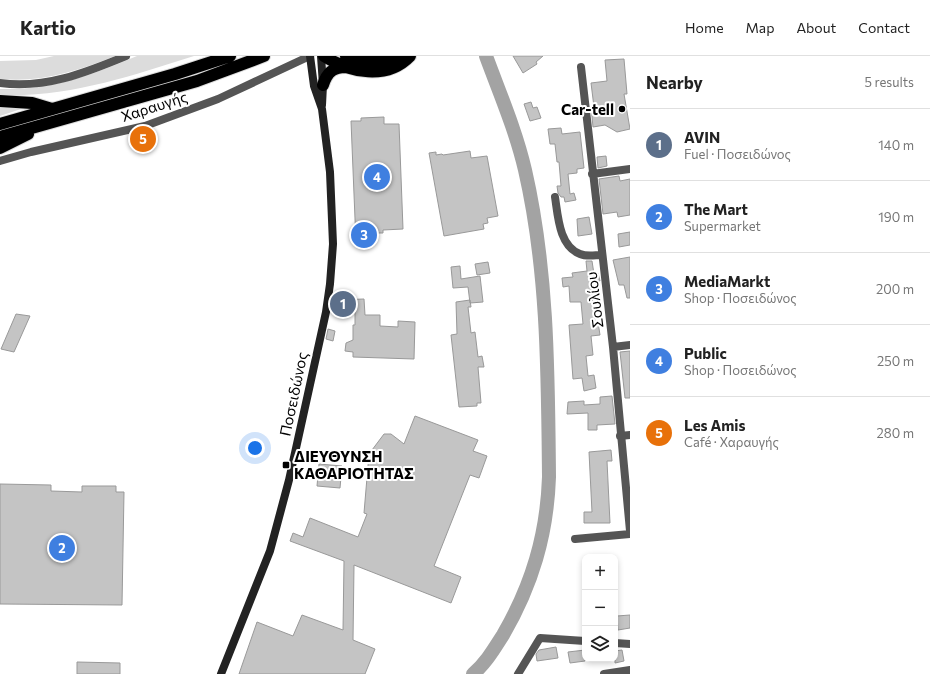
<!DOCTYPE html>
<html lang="en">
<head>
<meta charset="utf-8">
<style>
  :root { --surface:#fff; --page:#f6f6f6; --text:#222; --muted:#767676; --line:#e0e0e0; --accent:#111827 }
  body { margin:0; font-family:Commissioner,sans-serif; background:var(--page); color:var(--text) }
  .controls { position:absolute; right:12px; bottom:12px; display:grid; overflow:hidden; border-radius:8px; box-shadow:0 2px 6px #0003 }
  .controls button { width:36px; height:36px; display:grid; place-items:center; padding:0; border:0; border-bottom:1px solid var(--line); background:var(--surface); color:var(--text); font:20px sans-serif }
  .you { position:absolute; left:255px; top:392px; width:14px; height:14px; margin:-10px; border:3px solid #fff; border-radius:50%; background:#1a73e8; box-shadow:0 0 0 6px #1a73e833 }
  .badge { display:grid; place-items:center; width:26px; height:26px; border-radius:50%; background:var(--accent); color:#fff; font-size:13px; font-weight:700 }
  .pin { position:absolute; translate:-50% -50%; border:2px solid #fff; box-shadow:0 1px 4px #0006 }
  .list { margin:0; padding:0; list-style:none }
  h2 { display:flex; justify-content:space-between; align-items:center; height:52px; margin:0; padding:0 16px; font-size:17px }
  h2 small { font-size:13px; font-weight:400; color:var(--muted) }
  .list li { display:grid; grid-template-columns:26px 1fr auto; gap:12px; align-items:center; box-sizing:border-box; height:72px; padding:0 16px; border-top:1px solid var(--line) }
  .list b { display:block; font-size:15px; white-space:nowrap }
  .list p { margin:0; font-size:13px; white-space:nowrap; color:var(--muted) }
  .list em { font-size:13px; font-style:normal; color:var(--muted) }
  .icon { flex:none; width:22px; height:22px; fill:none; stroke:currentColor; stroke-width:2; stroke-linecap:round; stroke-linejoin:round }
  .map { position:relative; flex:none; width:630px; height:618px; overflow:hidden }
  header { display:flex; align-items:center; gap:24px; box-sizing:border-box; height:56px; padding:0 20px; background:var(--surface); border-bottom:1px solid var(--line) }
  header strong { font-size:19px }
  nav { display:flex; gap:22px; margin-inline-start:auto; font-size:14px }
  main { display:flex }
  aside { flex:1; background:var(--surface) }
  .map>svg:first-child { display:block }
</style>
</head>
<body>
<header>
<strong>Kartio</strong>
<nav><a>Home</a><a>Map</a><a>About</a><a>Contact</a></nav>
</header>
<main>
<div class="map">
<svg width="630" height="618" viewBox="0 0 630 618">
  <rect width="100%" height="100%" fill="#fff"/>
  <path fill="#dcdcdc" d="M54 0H115C78 15 40 27 0 23V5L36 4Z
    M137 0H194C131 20 67 42 0 39V33C53 34 89 20 137 0Z
    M0 51H21V53L0 60Z"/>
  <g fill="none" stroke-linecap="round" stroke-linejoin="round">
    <path stroke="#a3a3a3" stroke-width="14" d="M473 618C486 607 494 593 503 579 532 529 547 479 549 421 548 319 548 214 525 114 516 75 500 38 486 0"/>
  </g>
  <path fill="#c4c4c4" stroke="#999" d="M513 0H543L536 6 537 8 523 17Z
    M624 3 627 38H624L630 73 617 76 605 69 593 71 591 51H594L591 27 607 25 605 4Z
    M531 46 533 52 537 51 541 62 530 65 524 48Z
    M384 61V68H399L403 173 383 174V177H373V186L356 187 351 65H361V62Z
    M561 72 562 78 580 76 584 112 577 113V117L568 118 570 138 574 137 576 144 565 146 564 141H561L558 137 557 130H561L559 106H557L555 88H550L548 73Z
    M470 95 471 102 487 100 498 160 487 162 488 167 483 168 484 173 444 180 429 97 436 96V99L442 98 443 99Z
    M606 100 607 110 598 112 597 101Z
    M619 120 620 125 630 123V159L618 161 617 156 603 158 599 123Z
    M589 161 592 178 578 180 577 163Z
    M630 176V189L619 191 618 178Z
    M630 201V242H627L624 229H619L613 204Z
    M586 205H592L594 218 598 217 600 225 592 226V239L595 266H598L600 279 591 280 593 299 586 300 588 320 594 319 596 332 584 335 582 322 573 323 569 269 583 268 581 246H570L569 230 563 231 562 222 573 221 572 217 587 215Z
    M488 206 490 217 477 219 475 208Z
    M460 210 461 223 480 220 483 246 470 247 468 231 453 232 451 211Z
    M364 243 365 259H380V270L398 271V265L415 266 414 303 353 301V296L345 295 346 287 353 284V269H355V252L337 253V244Z
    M470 244 471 251H468L471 277 475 276 478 301 482 300 484 311H478L481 347H477V350L459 351 451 279 457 278 456 246Z
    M16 258 30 260 14 296 1 293Z
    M328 273 335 275 333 285 326 283Z
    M630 295V342H625L620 296Z
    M612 340 615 368 597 369V374H588V357L567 358 568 346 584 345V349L600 348V341Z
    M415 360 478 384 473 395 487 400 479 422 470 419 434 510 461 521 451 547 354 509 353 584 375 593 365 618H239L257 566 293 580 302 559 343 574 344 505 290 485 293 477 303 481 310 462 358 481 367 458 364 457 369 398 384 378H391L404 388Z
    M611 394 612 405H607L610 467H584V456H592L589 396Z
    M319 408 342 410 340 432 317 430Z
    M0 428 51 429V435L82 436V430H116V436H124L122 549 0 548Z
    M630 559V572L618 574 617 560Z
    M556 591 558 602 537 605 536 598 539 594Z
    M585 594V605L570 607 568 596Z
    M622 594 624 605 615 607V595Z
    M77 606 120 607V618H77Z"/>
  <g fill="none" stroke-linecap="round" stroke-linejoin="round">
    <g stroke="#dbdbdb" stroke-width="14">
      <path id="highway" d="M324 0C350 17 387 24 410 0
        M346 0C362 5 380 10 395 0
        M323 29C327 16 334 10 348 11
        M0 45 32 47 52 53
        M0 68 175 18 230 0
        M0 81 197 25 264 0
        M0 92 28 78"/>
    </g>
    <path stroke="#555" stroke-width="8" d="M581 11 613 291 630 475
      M0 27C45 33 85 17 126 0
      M0 105 31 96 145 70 218 43 310 0
      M592 118 630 113
      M555 141C558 160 559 190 580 198 587 201 595 199 602 199
      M613 291 630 289
      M620 380 630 379
      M575 483 630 478
      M615 587 630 588
      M518 618 540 582 585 585
      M604 618 630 614"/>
    <path stroke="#222" stroke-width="8" d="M321 0 323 29 322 49
      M221 618 270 495 289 424 326 256 330 228 333 188 330 116 322 53 314 30 310 0"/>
    <use href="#highway" stroke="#000" stroke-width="12"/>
  </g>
  <g fill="#000" stroke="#fff" stroke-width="1.5">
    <circle cx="622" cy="53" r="4"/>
    <rect x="282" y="405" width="8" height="8" rx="2"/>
  </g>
  <g text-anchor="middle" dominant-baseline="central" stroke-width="4" stroke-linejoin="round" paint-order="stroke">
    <g font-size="15" fill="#000" stroke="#fff">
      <text transform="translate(154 50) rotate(-18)">Χαραυγής</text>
      <text transform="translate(594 244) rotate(-97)">Σουλίου</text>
      <text transform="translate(293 338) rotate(-78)">Ποσειδώνος</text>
    </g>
    <g font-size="15" font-weight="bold" fill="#000" stroke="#fff" text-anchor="end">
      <text x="614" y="53">Car-tell</text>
      <text x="294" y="400" text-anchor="start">ΔΙΕΥΘΥΝΣΗ<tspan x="294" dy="17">ΚΑΘΑΡΙΟΤΗΤΑΣ</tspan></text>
    </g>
  </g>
</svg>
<div class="controls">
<button>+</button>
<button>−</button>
<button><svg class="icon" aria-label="layers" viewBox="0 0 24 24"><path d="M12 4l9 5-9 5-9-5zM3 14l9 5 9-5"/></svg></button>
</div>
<div class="you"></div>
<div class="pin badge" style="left:343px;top:248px;background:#5c6f8a">1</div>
<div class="pin badge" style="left:62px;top:492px;background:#3f7fe0">2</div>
<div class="pin badge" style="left:364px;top:179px;background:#3f7fe0">3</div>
<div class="pin badge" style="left:377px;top:121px;background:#3f7fe0">4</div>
<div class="pin badge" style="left:143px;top:83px;background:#e8710a">5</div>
</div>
<aside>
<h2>Nearby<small>5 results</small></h2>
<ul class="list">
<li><span class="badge" style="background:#5c6f8a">1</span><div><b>AVIN</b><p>Fuel · Ποσειδώνος</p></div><em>140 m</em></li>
<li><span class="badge" style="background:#3f7fe0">2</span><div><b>The Mart</b><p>Supermarket</p></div><em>190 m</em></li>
<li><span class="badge" style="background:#3f7fe0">3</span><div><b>MediaMarkt</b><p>Shop · Ποσειδώνος</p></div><em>200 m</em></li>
<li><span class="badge" style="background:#3f7fe0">4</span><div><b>Public</b><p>Shop · Ποσειδώνος</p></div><em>250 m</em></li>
<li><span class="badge" style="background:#e8710a">5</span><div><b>Les Amis</b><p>Café · Χαραυγής</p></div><em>280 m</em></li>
</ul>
</aside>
</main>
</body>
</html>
